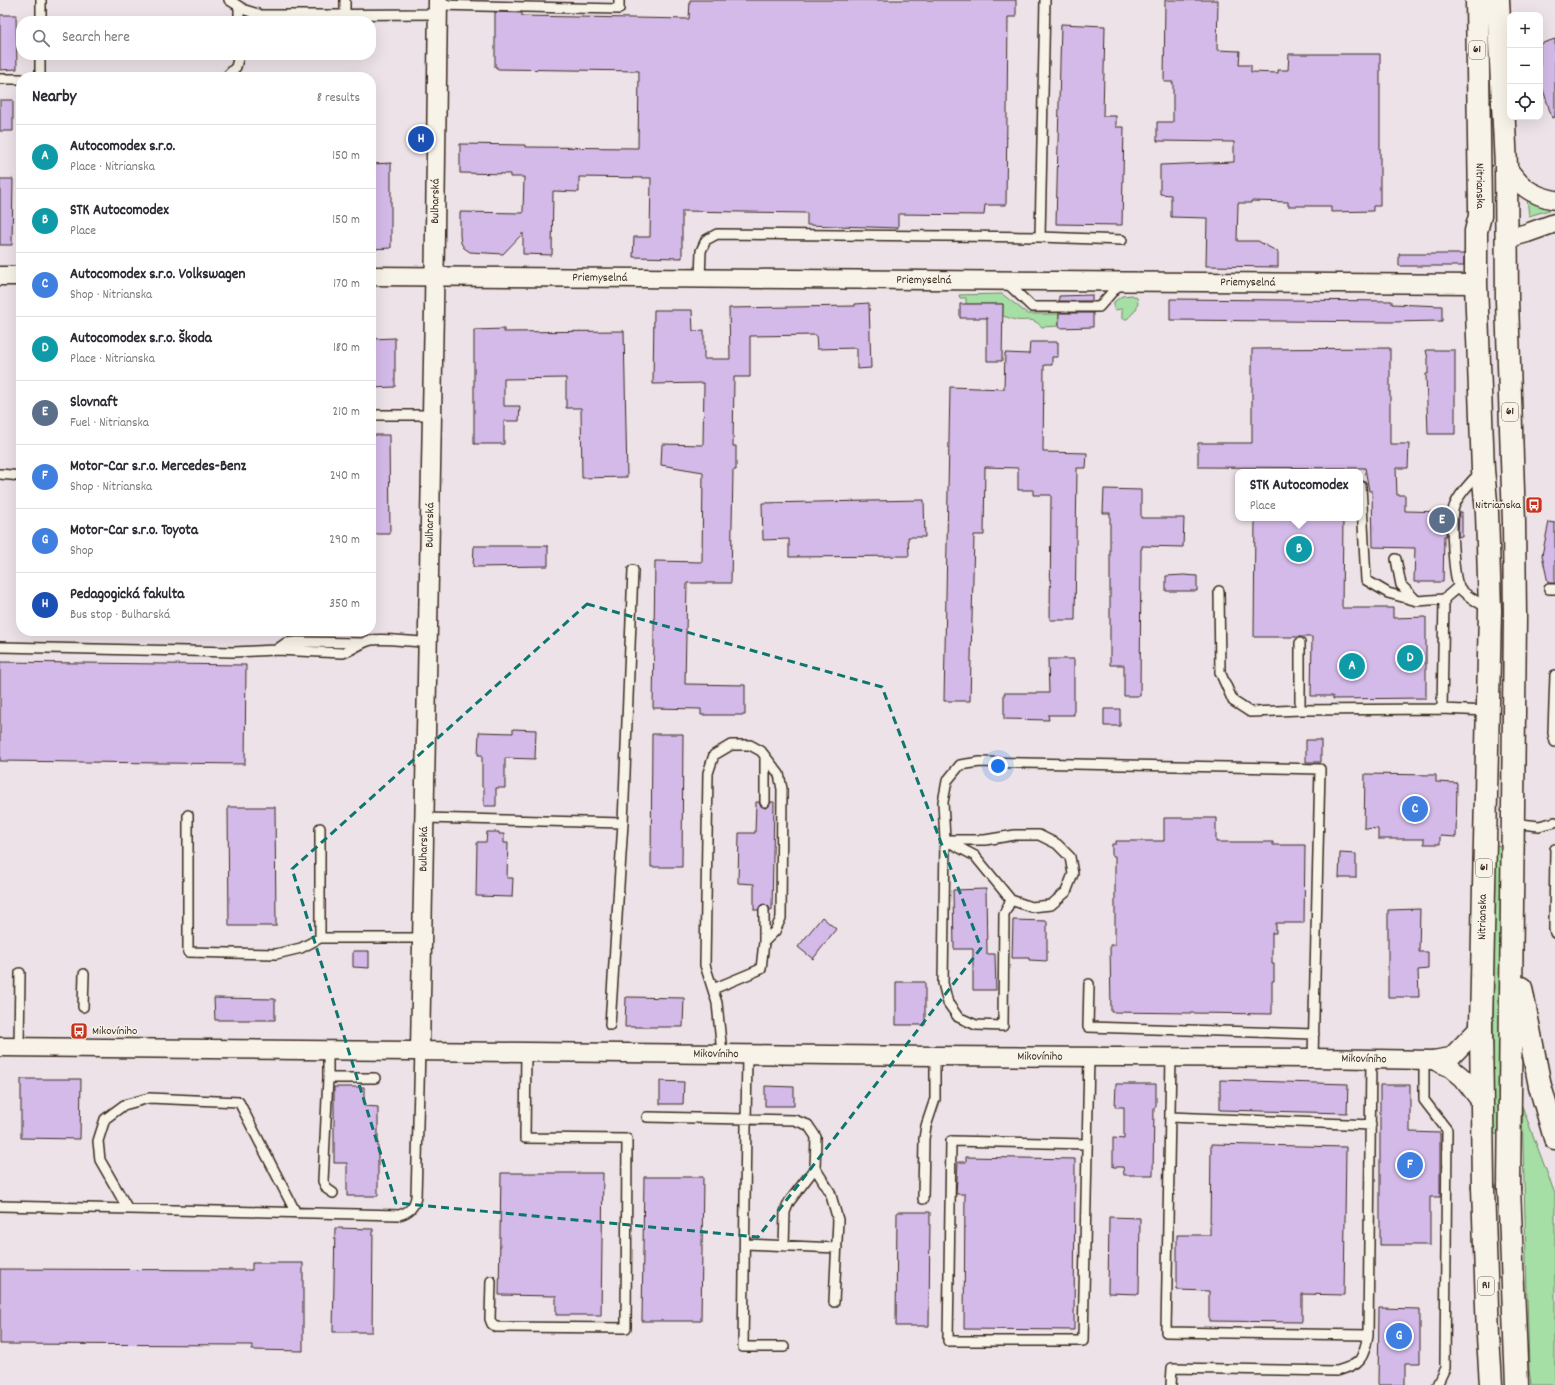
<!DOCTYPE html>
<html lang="en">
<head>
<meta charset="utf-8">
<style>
  :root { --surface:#fff; --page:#f2f2f3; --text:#2b2b33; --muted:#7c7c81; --line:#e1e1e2; --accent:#0b8043 }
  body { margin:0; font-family:Dekko,sans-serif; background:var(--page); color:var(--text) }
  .controls { position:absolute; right:12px; top:12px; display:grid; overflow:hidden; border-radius:8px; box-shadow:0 4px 16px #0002 }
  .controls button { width:36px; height:36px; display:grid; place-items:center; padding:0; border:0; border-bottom:1px solid var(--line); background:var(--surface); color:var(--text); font:20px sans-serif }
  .you { position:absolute; left:998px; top:766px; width:14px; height:14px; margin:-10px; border:3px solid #fff; border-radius:50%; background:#1a73e8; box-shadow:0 0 0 6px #1a73e833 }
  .badge { display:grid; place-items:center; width:26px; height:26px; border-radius:50%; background:var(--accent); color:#fff; font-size:13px; font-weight:700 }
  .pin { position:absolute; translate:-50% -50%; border:2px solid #fff; box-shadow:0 1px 4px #0006 }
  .popup { position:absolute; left:1235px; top:469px; width:128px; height:52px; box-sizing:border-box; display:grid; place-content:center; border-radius:8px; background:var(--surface); filter:drop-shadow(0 1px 3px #0005); font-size:13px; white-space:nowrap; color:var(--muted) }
  .popup b { font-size:15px; color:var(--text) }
  .popup::after { content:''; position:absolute; left:50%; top:100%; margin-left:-8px; border:8px solid transparent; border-top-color:var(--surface) }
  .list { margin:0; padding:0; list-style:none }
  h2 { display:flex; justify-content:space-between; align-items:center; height:52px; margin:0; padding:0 16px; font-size:17px }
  h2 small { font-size:13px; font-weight:400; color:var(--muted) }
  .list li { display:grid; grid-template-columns:26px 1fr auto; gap:12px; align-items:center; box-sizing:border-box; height:64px; padding:0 16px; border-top:1px solid var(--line) }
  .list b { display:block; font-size:15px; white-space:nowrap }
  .list p { margin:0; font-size:13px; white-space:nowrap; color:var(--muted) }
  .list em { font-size:13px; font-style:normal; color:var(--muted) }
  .icon { flex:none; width:22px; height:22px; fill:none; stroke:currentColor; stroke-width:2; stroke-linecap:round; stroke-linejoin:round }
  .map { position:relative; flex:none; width:1555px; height:1385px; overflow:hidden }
  .search { position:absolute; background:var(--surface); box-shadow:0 4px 16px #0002; left:16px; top:16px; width:360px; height:44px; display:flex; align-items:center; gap:10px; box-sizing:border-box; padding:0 14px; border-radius:16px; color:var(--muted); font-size:15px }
  .panel { position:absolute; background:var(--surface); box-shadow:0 4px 16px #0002; left:16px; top:72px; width:360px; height:564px; border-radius:16px }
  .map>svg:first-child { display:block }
</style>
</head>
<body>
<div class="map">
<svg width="1555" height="1385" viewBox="0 0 1555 1385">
  <rect width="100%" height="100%" fill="#ece2e8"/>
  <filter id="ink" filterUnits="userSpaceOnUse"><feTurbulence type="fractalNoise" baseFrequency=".025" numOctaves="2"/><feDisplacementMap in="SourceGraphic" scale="8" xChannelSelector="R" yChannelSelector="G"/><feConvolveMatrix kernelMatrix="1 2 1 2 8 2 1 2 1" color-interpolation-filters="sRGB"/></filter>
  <g filter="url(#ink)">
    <path fill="#a5dfa5" stroke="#708462" d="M1527 198 1551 207 1552 209 1529 216Z
      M1002 294 1028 314H1059V326L1042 327C1031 316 1028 322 1016 320 1011 319 1007 317 1003 316V304H966V298H960L959 295Z
      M1132 295 1137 298C1140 308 1134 312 1127 319H1122V309L1114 310V302L1122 296Z
      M1495 845 1502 846 1500 1134H1492Z
      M1522 1106 1555 1194V1385H1531L1529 1369Z"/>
    <path fill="#d4bae9" stroke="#3b2a1e" d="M690 0H1016V17H1008L1006 205H985L984 215 898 214V228L807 225V213L682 211V258L633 257 634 237H650L651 178 579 177V192L553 191 552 255 523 254V233L503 254 470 252 464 248 461 243 460 236V212L523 213 524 177H510V174L460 173V144L525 145V147L638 148 639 71 497 69V67H495V12L522 13V16L689 19Z
      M1165 0H1218L1217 50 1240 51 1239 65H1251V72L1278 73V70H1288L1289 54H1380V206H1373V211L1331 212V206H1288V202L1251 201V203H1238L1237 241H1258L1278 252V267L1206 266 1207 218 1171 217V195L1160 194V165L1234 162V142L1157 141V122H1173V82H1164Z
      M0 15H16L17 69 0 70Z
      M1061 24 1105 26 1103 116H1116V127H1124L1122 225 1056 224Z
      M1555 39V117L1552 118 1540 80V44Z
      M0 100H13V131H0Z
      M391 163V248L371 249V164Z
      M0 179H13L12 245H0Z
      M1399 254H1464V266H1399Z
      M1092 295V301H1059V296Z
      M1170 299 1392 301V304L1442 306V321L1391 322 1170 320Z
      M869 303 871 368 857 369V348L817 349 816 335 750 336V377H734L733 446H736V470H733L731 583H687L685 684 745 685V715H701V709L653 708 655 561 702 562 703 472 661 465 662 444 703 445 704 383 653 384 654 310H692L693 331 704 330V359H730L729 308 855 306V304Z
      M960 304H1003L1002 361H987V318H960Z
      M1059 313H1093V327L1059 328Z
      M504 329V332L624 331 627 477 582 478 581 408H566V378L504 379V406H520L519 421H504V444H474V330Z
      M395 338V387L371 388V339Z
      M1030 342H1058V357H1052V365H1044L1043 452 1087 453 1086 468H1077L1075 620H1050L1051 495H1033V490H1018V468L985 467 984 535H974L970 701H944L950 387 1004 389 1005 353 1029 354Z
      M1390 348V444H1409L1408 468H1396L1397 495H1405V511L1447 512 1446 536H1444L1443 582H1414L1415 548 1373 547 1372 491H1369L1365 468 1198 467V443H1252V349Z
      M1426 350H1455V434H1428L1426 374H1428V359Z
      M371 435H389L390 534H371Z
      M1104 489 1141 490V518H1184L1183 547 1142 546V549H1141L1140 696H1124V665H1110V513H1103Z
      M924 500 925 537H908L909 556 789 557V539L763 540 762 503Z
      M1459 512H1462V537L1458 536Z
      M1255 518H1343L1342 608H1393V618L1426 617V698L1333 699V696H1311L1312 637H1254Z
      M1549 522 1555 523V583H1548L1542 555Z
      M474 546H548V566L473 567Z
      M1184 575 1197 576V591H1166V576Z
      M1048 659H1074V715H1048L1049 720 1004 719V693H1049Z
      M0 662 246 665 245 764 0 761Z
      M1104 709H1120V726H1104Z
      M513 729 536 730 535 759 505 758V788H496V806H484V788L482 787V755H478L479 732 513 733Z
      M652 734H683L682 867H651Z
      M1306 740H1321V762H1306Z
      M1365 774 1436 775V782L1457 783 1456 837 1440 836V844H1424V839H1378V829L1364 828Z
      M756 802H759L760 805 765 808 768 807 771 802H774L772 910H770L769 907 764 904 761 905 758 910H754V884L738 883 739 833H755Z
      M228 807H275L276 926H229Z
      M1164 818H1216V842H1273V845H1305L1304 923H1276V933H1272V964H1274V981H1272V1014L1111 1012 1110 945H1115V856H1112V844H1116V841H1164Z
      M487 832H499V834H504V843H508L507 878H513L512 897 476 896 477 842H486Z
      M1340 853 1356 854V878H1339Z
      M986 889 987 954H995L996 990H973V949H954L953 890Z
      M1420 909 1419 952H1428V969L1418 970 1419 997H1388V910Z
      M822 917 836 929 813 959 798 947Z
      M1013 920 1047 921V961L1029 960V958H1012Z
      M353 951H369V968L353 967Z
      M896 982H925V1025H896Z
      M626 997 684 998 683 1027H625Z
      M214 998 275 999V1020H215Z
      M21 1079H81L80 1139 21 1138Z
      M1220 1080 1348 1084 1347 1113 1220 1110Z
      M660 1081 684 1082 683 1104H660Z
      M1116 1084H1156V1107H1154L1153 1175H1124L1123 1167H1113V1138L1124 1139V1107H1115Z
      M1380 1085H1410V1132L1440 1133V1197H1430V1245H1380Z
      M765 1086 794 1087V1106H765Z
      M334 1087H364V1106L378 1107V1196H347V1163H334Z
      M1211 1144 1346 1147 1344 1295 1302 1294V1322L1209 1321V1291L1177 1290V1235H1210Z
      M966 1157 1075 1159 1074 1330 964 1329 965 1194H956L958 1162H966Z
      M501 1173H603L601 1315H556V1296L499 1295Z
      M644 1177H703L701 1321H642Z
      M897 1212H930L929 1326H896Z
      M1109 1217 1140 1218 1139 1294 1108 1293Z
      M335 1228 373 1229 372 1332H333Z
      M252 1263H303V1351L252 1350V1345L0 1344V1269L252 1270Z
      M1379 1308 1420 1309V1363H1405V1385H1378Z"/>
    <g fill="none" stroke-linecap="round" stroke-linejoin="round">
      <g stroke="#3b2a1e" stroke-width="12">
        <path id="service" d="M229 0 245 10 261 15 437 14
          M438 5 619 9V0
          M239 7V21
          M345 14V0
          M41 21V0
          M40 77V55
          M226 77 236 67 239 55
          M0 79H21
          M1040 237 1122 240
          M700 279 701 251 706 240 717 234 1040 237 1045 0
          M1006 282 1032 307H1099L1121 282
          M371 415H431
          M1482 471C1472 480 1456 497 1453 510 1451 523 1453 576 1459 587 1464 595 1481 604 1489 609
          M0 474 21 476
          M1361 486 1366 580 1388 593 1417 601 1444 599 1459 586
          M1396 559 1401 585 1416 600
          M1549 589H1555
          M1219 591 1220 672 1233 701 1250 712 1300 710 1442 709 1488 711
          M1300 643V710
          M0 647 233 652 276 650 343 653C353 650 361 642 371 640 387 638 410 642 427 642
          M276 650 286 643 297 642 362 643
          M1555 675 1553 733 1555 742
          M1442 709 1444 599
          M765 802V756
          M188 815V952L276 954 301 948 320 938
          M424 818 623 823
          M1513 823 1539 826 1555 822
          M320 828V938H422
          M1015 835H1039L1057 844 1070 857 1073 874 1066 892 1051 905 1031 907 1011 900 975 856 945 840H985Z
          M1555 849 1554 929 1555 933
          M1011 900 1004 914 1003 1026 976 1025 958 1017 948 1003 943 983 945 840 943 802 947 781 960 765 980 762 1320 769 1313 1058
          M764 942V910
          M1089 984 1088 1027 1314 1034
          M713 989 761 969 764 942 775 931 781 918 782 789 779 774 761 751 750 745H731L714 755 708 773 705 965 717 1003 722 1053
          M83 1007 84 974
          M610 1025 623 823 633 570
          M19 1047 20 973
          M328 1050V1078H375
          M747 1053 743 1347H784
          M1171 1057 1166 1332 1368 1335
          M1424 1060V1100L1447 1130 1445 1368 1437 1385
          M328 1078 323 1181 327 1189 333 1193
          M647 1117 794 1120 808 1125 816 1137 815 1168 830 1192 838 1220 834 1302
          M1170 1117 1371 1125
          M1087 1144 951 1141 948 1341H1083L1089 1057
          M923 1199 924 1139 926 1126 935 1099V1056
          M0 1206 399 1215C409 1212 414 1208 416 1197L420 1050
          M128 1209 100 1160 98 1141 105 1119 124 1105 149 1098 239 1102 296 1213
          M745 1244 837 1248
          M784 1246 785 1212 789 1202 815 1168
          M491 1281 490 1319 492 1324 496 1327 626 1328 627 1139 525 1138 526 1051
          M1171 1385 1172 1368 1337 1371C1361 1364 1363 1360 1368 1335L1371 1059"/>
      </g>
      <g stroke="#3b2a1e" stroke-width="21">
        <g id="minor">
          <path d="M1506 166C1520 186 1530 195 1555 200"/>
          <path d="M1506 239 1527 233 1555 223"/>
          <path d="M0 276H21"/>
          <path id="s1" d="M371 276 1476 284"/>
          <path id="s2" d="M0 1047 935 1056 1313 1058 1433 1060 1451 1057 1481 1026"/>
          <path id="s3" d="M420 1050 434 309 438 0"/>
          <path d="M1433 1060 1451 1068 1463 1078 1482 1103"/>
        </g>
      </g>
      <g stroke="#3b2a1e" stroke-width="25">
        <g id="primary">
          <path id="s4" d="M1477 0 1480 206V216L1476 231V284L1483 470 1487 512 1490 610 1481 1026 1483 1187"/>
          <path d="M1498 0 1506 166 1507 300 1514 523 1515 618 1509 1188"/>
          <path d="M1521 988 1540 1086 1555 1138"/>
        </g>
      </g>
      <g stroke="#3b2a1e" stroke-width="25">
        <path id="motorway" d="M1483 1187 1488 1336 1491 1385
          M1509 1188 1517 1385"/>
      </g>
      <use href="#service" stroke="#f7f3e8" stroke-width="9"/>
      <use href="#minor" stroke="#f7f3e8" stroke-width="18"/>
      <use href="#primary" stroke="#f7f3e8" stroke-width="22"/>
      <use href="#motorway" stroke="#f7f3e8" stroke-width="22"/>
    </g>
  </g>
  <path fill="none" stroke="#0f766e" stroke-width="3" stroke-dasharray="8 5" stroke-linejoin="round" d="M587 604 882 687 981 948 758 1237 396 1203 292 869Z"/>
  <defs>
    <g id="bus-square" transform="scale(0.9)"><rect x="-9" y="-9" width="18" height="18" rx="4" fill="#c8321e" stroke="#f7f3e8"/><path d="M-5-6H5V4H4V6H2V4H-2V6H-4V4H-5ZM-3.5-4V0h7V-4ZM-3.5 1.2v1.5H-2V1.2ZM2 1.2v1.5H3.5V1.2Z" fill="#fff"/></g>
  </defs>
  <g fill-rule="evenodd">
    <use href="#bus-square" x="1534" y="505"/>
    <use href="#bus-square" x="79" y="1031"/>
  </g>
  <g text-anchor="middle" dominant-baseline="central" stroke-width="3" stroke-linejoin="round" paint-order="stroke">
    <g fill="#f7f3e8" stroke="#73665b" stroke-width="1">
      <rect x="1469" y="41" width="16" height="18" rx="3"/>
      <rect x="1502" y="403" width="16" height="18" rx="3"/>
      <rect x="1476" y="859" width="16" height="18" rx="3"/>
      <rect x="1478" y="1277" width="16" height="18" rx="3"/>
    </g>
    <g font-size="11" font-weight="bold" fill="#3b2a1e">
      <text x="1477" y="50">61</text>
      <text x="1510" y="412">61</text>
      <text x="1484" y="868">61</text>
      <text x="1486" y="1286">R1</text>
    </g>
    <g font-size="12" fill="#3b2a1e" stroke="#f7f3e8">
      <text stroke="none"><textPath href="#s4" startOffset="186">Nitrianska</textPath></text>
      <text stroke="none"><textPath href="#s3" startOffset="849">Bulharská</textPath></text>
      <text stroke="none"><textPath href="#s1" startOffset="229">Priemyselná</textPath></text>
      <text stroke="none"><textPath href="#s1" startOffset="553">Priemyselná</textPath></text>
      <text stroke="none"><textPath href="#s1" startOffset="877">Priemyselná</textPath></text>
      <text stroke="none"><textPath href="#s3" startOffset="525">Bulharská</textPath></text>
      <text stroke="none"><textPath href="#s3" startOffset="201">Bulharská</textPath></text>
      <text transform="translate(1483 917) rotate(-89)">Nitrianska</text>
      <text stroke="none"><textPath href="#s2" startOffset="716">Mikovíniho</textPath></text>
      <text stroke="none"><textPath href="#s2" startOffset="1040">Mikovíniho</textPath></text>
      <text stroke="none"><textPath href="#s2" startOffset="1364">Mikovíniho</textPath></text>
    </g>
    <g font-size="12" fill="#3b2a1e" stroke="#f7f3e8" text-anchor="end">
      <text x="1521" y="505">Nitrianska</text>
      <text x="92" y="1031" text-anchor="start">Mikovíniho</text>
    </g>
  </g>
</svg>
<div class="controls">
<button>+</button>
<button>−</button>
<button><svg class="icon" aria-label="locate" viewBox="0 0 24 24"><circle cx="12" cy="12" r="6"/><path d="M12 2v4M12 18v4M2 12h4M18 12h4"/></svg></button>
</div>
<div class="you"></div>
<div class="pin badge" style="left:1352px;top:666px;background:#0f9aa8">A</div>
<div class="pin badge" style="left:1299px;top:549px;background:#0f9aa8">B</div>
<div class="popup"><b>STK Autocomodex</b>Place</div>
<div class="pin badge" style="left:1415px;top:809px;background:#3f7fe0">C</div>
<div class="pin badge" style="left:1410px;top:658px;background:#0f9aa8">D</div>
<div class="pin badge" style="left:1442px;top:520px;background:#5c6f8a">E</div>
<div class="pin badge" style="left:1410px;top:1165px;background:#3f7fe0">F</div>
<div class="pin badge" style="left:1399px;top:1336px;background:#3f7fe0">G</div>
<div class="pin badge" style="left:421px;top:139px;background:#1a4fb4">H</div>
<div class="search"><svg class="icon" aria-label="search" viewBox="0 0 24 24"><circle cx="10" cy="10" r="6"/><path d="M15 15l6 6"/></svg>Search here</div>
<section class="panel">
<h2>Nearby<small>8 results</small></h2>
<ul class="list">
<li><span class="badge" style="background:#0f9aa8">A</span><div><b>Autocomodex s.r.o.</b><p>Place · Nitrianska</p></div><em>150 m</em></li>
<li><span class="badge" style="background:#0f9aa8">B</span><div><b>STK Autocomodex</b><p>Place</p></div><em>150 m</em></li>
<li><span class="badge" style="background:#3f7fe0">C</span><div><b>Autocomodex s.r.o. Volkswagen</b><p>Shop · Nitrianska</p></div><em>170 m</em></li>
<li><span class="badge" style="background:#0f9aa8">D</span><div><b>Autocomodex s.r.o. Škoda</b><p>Place · Nitrianska</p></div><em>180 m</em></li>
<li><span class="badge" style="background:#5c6f8a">E</span><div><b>Slovnaft</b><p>Fuel · Nitrianska</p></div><em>210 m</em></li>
<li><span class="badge" style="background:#3f7fe0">F</span><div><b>Motor-Car s.r.o. Mercedes-Benz</b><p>Shop · Nitrianska</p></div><em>240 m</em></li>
<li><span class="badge" style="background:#3f7fe0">G</span><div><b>Motor-Car s.r.o. Toyota</b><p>Shop</p></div><em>290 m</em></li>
<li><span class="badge" style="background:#1a4fb4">H</span><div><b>Pedagogická fakulta</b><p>Bus stop · Bulharská</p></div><em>350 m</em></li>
</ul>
</section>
</div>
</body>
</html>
